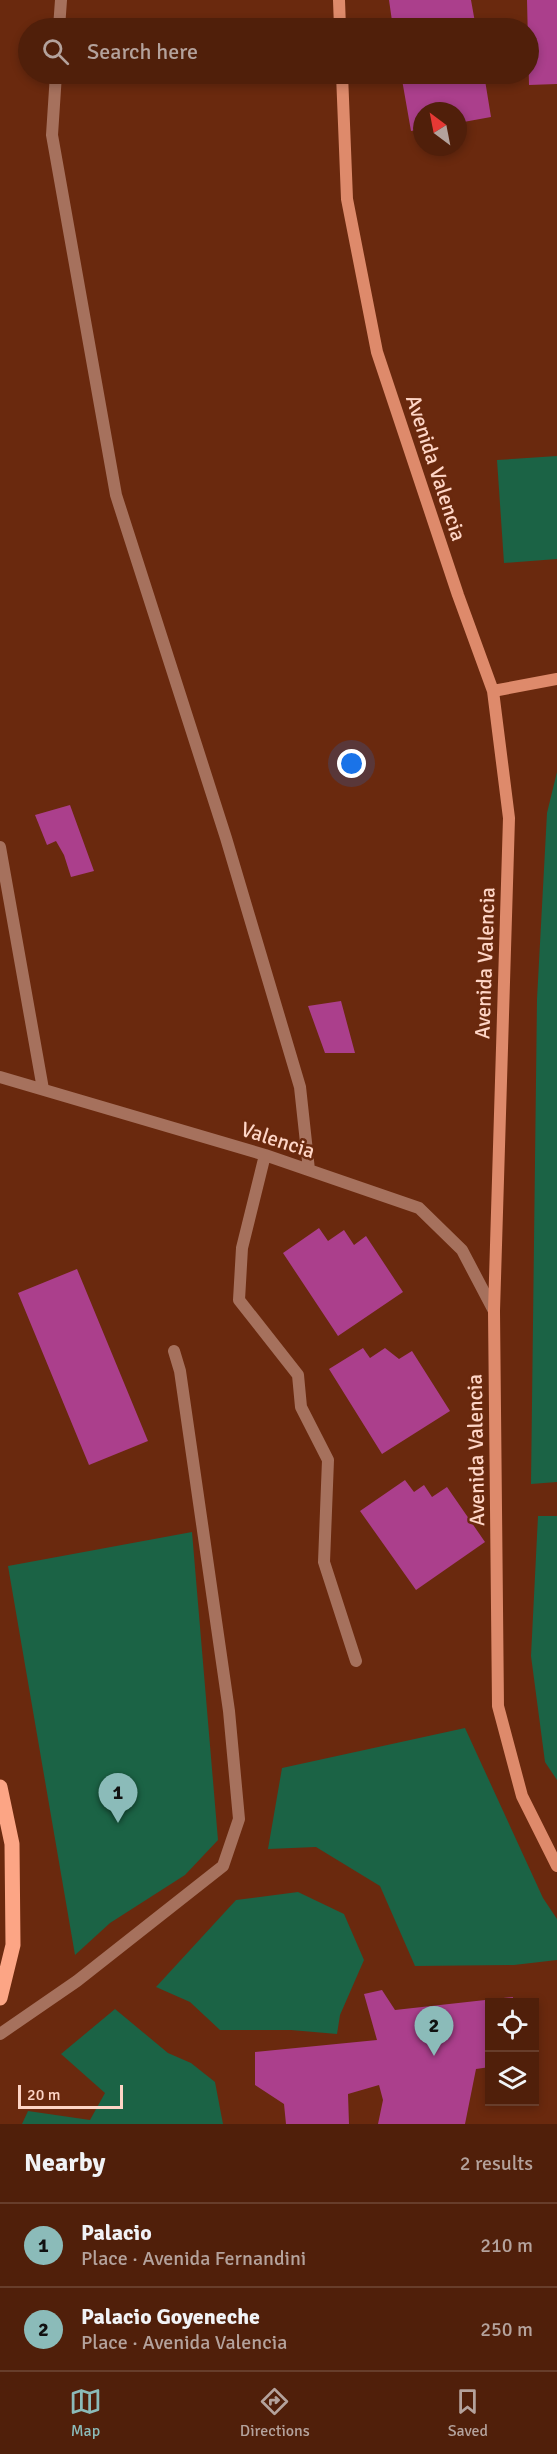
<!DOCTYPE html>
<html lang="en">
<head>
<meta charset="utf-8">
<style>
  :root { --surface:#501f0a; --page:#562713; --text:#f1f3f6; --muted:#b4a29c; --line:#673d2b; --accent:#8bbbb9 }
  body { margin:0; font-family:Signika,sans-serif; background:var(--page); color:var(--text) }
  .controls { position:absolute; right:18px; bottom:18px; display:grid; overflow:hidden; border-radius:0px; box-shadow:0 3px 9px #0003 }
  .controls button { width:54px; height:54px; display:grid; place-items:center; padding:0; border:0; border-bottom:2px solid var(--line); background:var(--surface); color:var(--text); font:30px sans-serif }
  .compass { position:absolute; left:413px; top:102px; width:54px; height:54px; border-radius:50%; background:var(--surface); box-shadow:0 3px 9px #0003; rotate:328deg }
  .scale { position:absolute; left:18px; bottom:15px; width:105px; box-sizing:border-box; padding-left:6px; border:3px solid #fed5c6; border-top:0; font-size:16px; line-height:21px; white-space:nowrap; color:#fed5c6; -webkit-text-stroke:4px #6a290e; paint-order:stroke }
  .you { position:absolute; left:352px; top:764px; width:21px; height:21px; margin:-15px; border:4px solid #fff; border-radius:50%; background:#1a73e8; box-shadow:0 0 0 9px #1a73e833 }
  .badge { display:grid; place-items:center; width:39px; height:39px; border-radius:50%; background:var(--accent); color:#111; font-size:20px; font-weight:700 }
  .pin { position:absolute; translate:-50% -50px; filter:drop-shadow(0 2px 3px #0008) }
  .pin::after { content:''; position:absolute; top:32px; width:21px; height:18px; background:inherit; clip-path:polygon(0 0,100% 0,50% 100%) }
  .list { margin:0; padding:0; list-style:none }
  h2 { display:flex; justify-content:space-between; align-items:center; height:78px; margin:0; padding:0 24px; font-size:26px }
  h2 small { font-size:20px; font-weight:400; color:var(--muted) }
  .list li { display:grid; grid-template-columns:39px 1fr auto; gap:18px; align-items:center; box-sizing:border-box; height:84px; padding:0 24px; border-top:2px solid var(--line) }
  .list b { display:block; font-size:22px; white-space:nowrap }
  .list p { margin:0; font-size:20px; white-space:nowrap; color:var(--muted) }
  .list em { font-size:20px; font-style:normal; color:var(--muted) }
  .icon { flex:none; width:33px; height:33px; fill:none; stroke:currentColor; stroke-width:2; stroke-linecap:round; stroke-linejoin:round }
  .map { position:relative; flex:none; width:557px; height:2124px; overflow:hidden }
  .search { position:absolute; background:var(--surface); box-shadow:0 3px 9px #0003; left:18px; right:18px; top:18px; height:66px; display:flex; align-items:center; gap:15px; box-sizing:border-box; padding:0 21px; border-radius:33px; color:var(--muted); font-size:22px }
  .sheet { height:246px; background:var(--surface) }
  nav { display:flex; justify-content:space-around; align-items:center; box-sizing:border-box; height:84px; border-top:2px solid var(--line); background:var(--surface); font-size:16px; color:var(--muted) }
  nav a { display:grid; justify-items:center; gap:3px }
  nav .on { color:var(--accent) }
  .map>svg:first-child { display:block }
</style>
</head>
<body>
<div class="map">
<svg width="557" height="2124" viewBox="0 0 557 2124">
  <rect width="100%" height="100%" fill="#6a290e"/>
  <path fill="#1b6345" d="M557 456V559L504 563 497 460Z
    M557 772V1482L531 1484 537 999 547 813Z
    M538 1516H557V1780L545 1762 531 1656Z
    M192 1532 218 1840 185 1875 110 1923 75 1955 8 1566Z
    M465 1728 543 1898 557 1919V1960L514 1965 415 1966 380 1886 316 1847 268 1849 282 1768Z
    M298 1892 344 1914 364 1960 340 2015 337 2034 291 2030H220L190 2002 156 1987 236 1900Z
    M115 2009 168 2053 191 2063 215 2082 223 2124H22L28 2111 90 2120 105 2093 61 2054Z"/>
  <path fill="#ab3f8c" d="M389 0H471L476 28H393Z
    M527 0H557V84L529 85Z
    M401 74H484L491 117 458 123V111H422V129L411 131Z
    M70 805 94 871 71 877 64 855 56 841 47 845 35 815Z
    M341 1001 355 1053H325L308 1006Z
    M319 1228 328 1241 344 1230 354 1245 366 1236 403 1292 338 1336 283 1253Z
    M77 1269 148 1441 89 1465 18 1293Z
    M363 1348 370 1358 385 1348 399 1359 412 1351 450 1411 382 1454 329 1369Z
    M405 1480 414 1492 424 1485 432 1497 447 1487 485 1542 416 1590 360 1511Z
    M382 1990 395 2010 513 1997 512 2002H490V2067L476 2069 465 2124H378L383 2100 379 2085 348 2094 349 2124H286L284 2104 255 2085V2052L377 2040 364 1994Z"/>
  <g fill="none" stroke-linecap="round" stroke-linejoin="round">
    <path stroke="#a6715d" stroke-width="12" d="M59 28 61 0
      M56 74 52 135 116 495 226 838 300 1087 309 1170
      M0 847 43 1089
      M0 1077 265 1155 419 1208 462 1250 494 1311
      M265 1155 242 1248 239 1300 298 1375 301 1407 328 1460 324 1562 356 1661
      M0 2034 77 1981 223 1866 239 1819 229 1711 180 1371 174 1351"/>
    <path stroke="#de8a6b" stroke-width="12" d="M339 0 340 28
      M342 74 347 199 377 352 458 595 493 691 509 818 494 1311 498 1706 522 1796 557 1866
      M493 691 557 679"/>
    <path stroke="#fca585" stroke-width="15" d="M0 1787 12 1844 13 1945 0 1998"/>
  </g>
  <g text-anchor="middle" dominant-baseline="central" stroke-width="5" stroke-linejoin="round" paint-order="stroke">
    <g font-size="21" fill="#fed5c6" stroke="#6a290e">
      <text transform="translate(436 468) rotate(72)">Avenida Valencia</text>
      <text transform="translate(485 963) rotate(-88)">Avenida Valencia</text>
      <text transform="translate(278 1140) rotate(18)">Valencia</text>
      <text transform="translate(476 1450) rotate(-91)">Avenida Valencia</text>
    </g>
  </g>
</svg>
<div class="controls">
<button><svg class="icon" aria-label="locate" viewBox="0 0 24 24"><circle cx="12" cy="12" r="6"/><path d="M12 2v4M12 18v4M2 12h4M18 12h4"/></svg></button>
<button><svg class="icon" aria-label="layers" viewBox="0 0 24 24"><path d="M12 4l9 5-9 5-9-5zM3 14l9 5 9-5"/></svg></button>
</div>
<svg class="compass" viewBox="-18 -18 36 36"><path d="M0-13l5 13h-10z" fill="#e53935"/><path d="M0 13l5-13h-10z" fill="#b4a29c"/></svg>
<div class="scale">20 m</div>
<div class="you"></div>
<div class="pin badge" style="left:118px;top:1823px">1</div>
<div class="pin badge" style="left:434px;top:2056px">2</div>
<div class="search"><svg class="icon" aria-label="search" viewBox="0 0 24 24"><circle cx="10" cy="10" r="6"/><path d="M15 15l6 6"/></svg>Search here</div>
</div>
<section class="sheet">
<h2>Nearby<small>2 results</small></h2>
<ul class="list">
<li><span class="badge">1</span><div><b>Palacio</b><p>Place · Avenida Fernandini</p></div><em>210 m</em></li>
<li><span class="badge">2</span><div><b>Palacio Goyeneche</b><p>Place · Avenida Valencia</p></div><em>250 m</em></li>
</ul>
</section>
<nav>
<a class="on"><svg class="icon" aria-label="map" viewBox="0 0 24 24"><path d="M3 6l6-2 6 2 6-2v14l-6 2-6-2-6 2zM9 4v14M15 6v14"/></svg>Map</a>
<a><svg class="icon" aria-label="directions" viewBox="0 0 24 24"><path d="M12 3l9 9-9 9-9-9zM9 14v-3h6M13 9l2 2-2 2"/></svg>Directions</a>
<a><svg class="icon" aria-label="saved" viewBox="0 0 24 24"><path d="M7 4h10v16l-5-4-5 4z"/></svg>Saved</a>
</nav>
</body>
</html>
